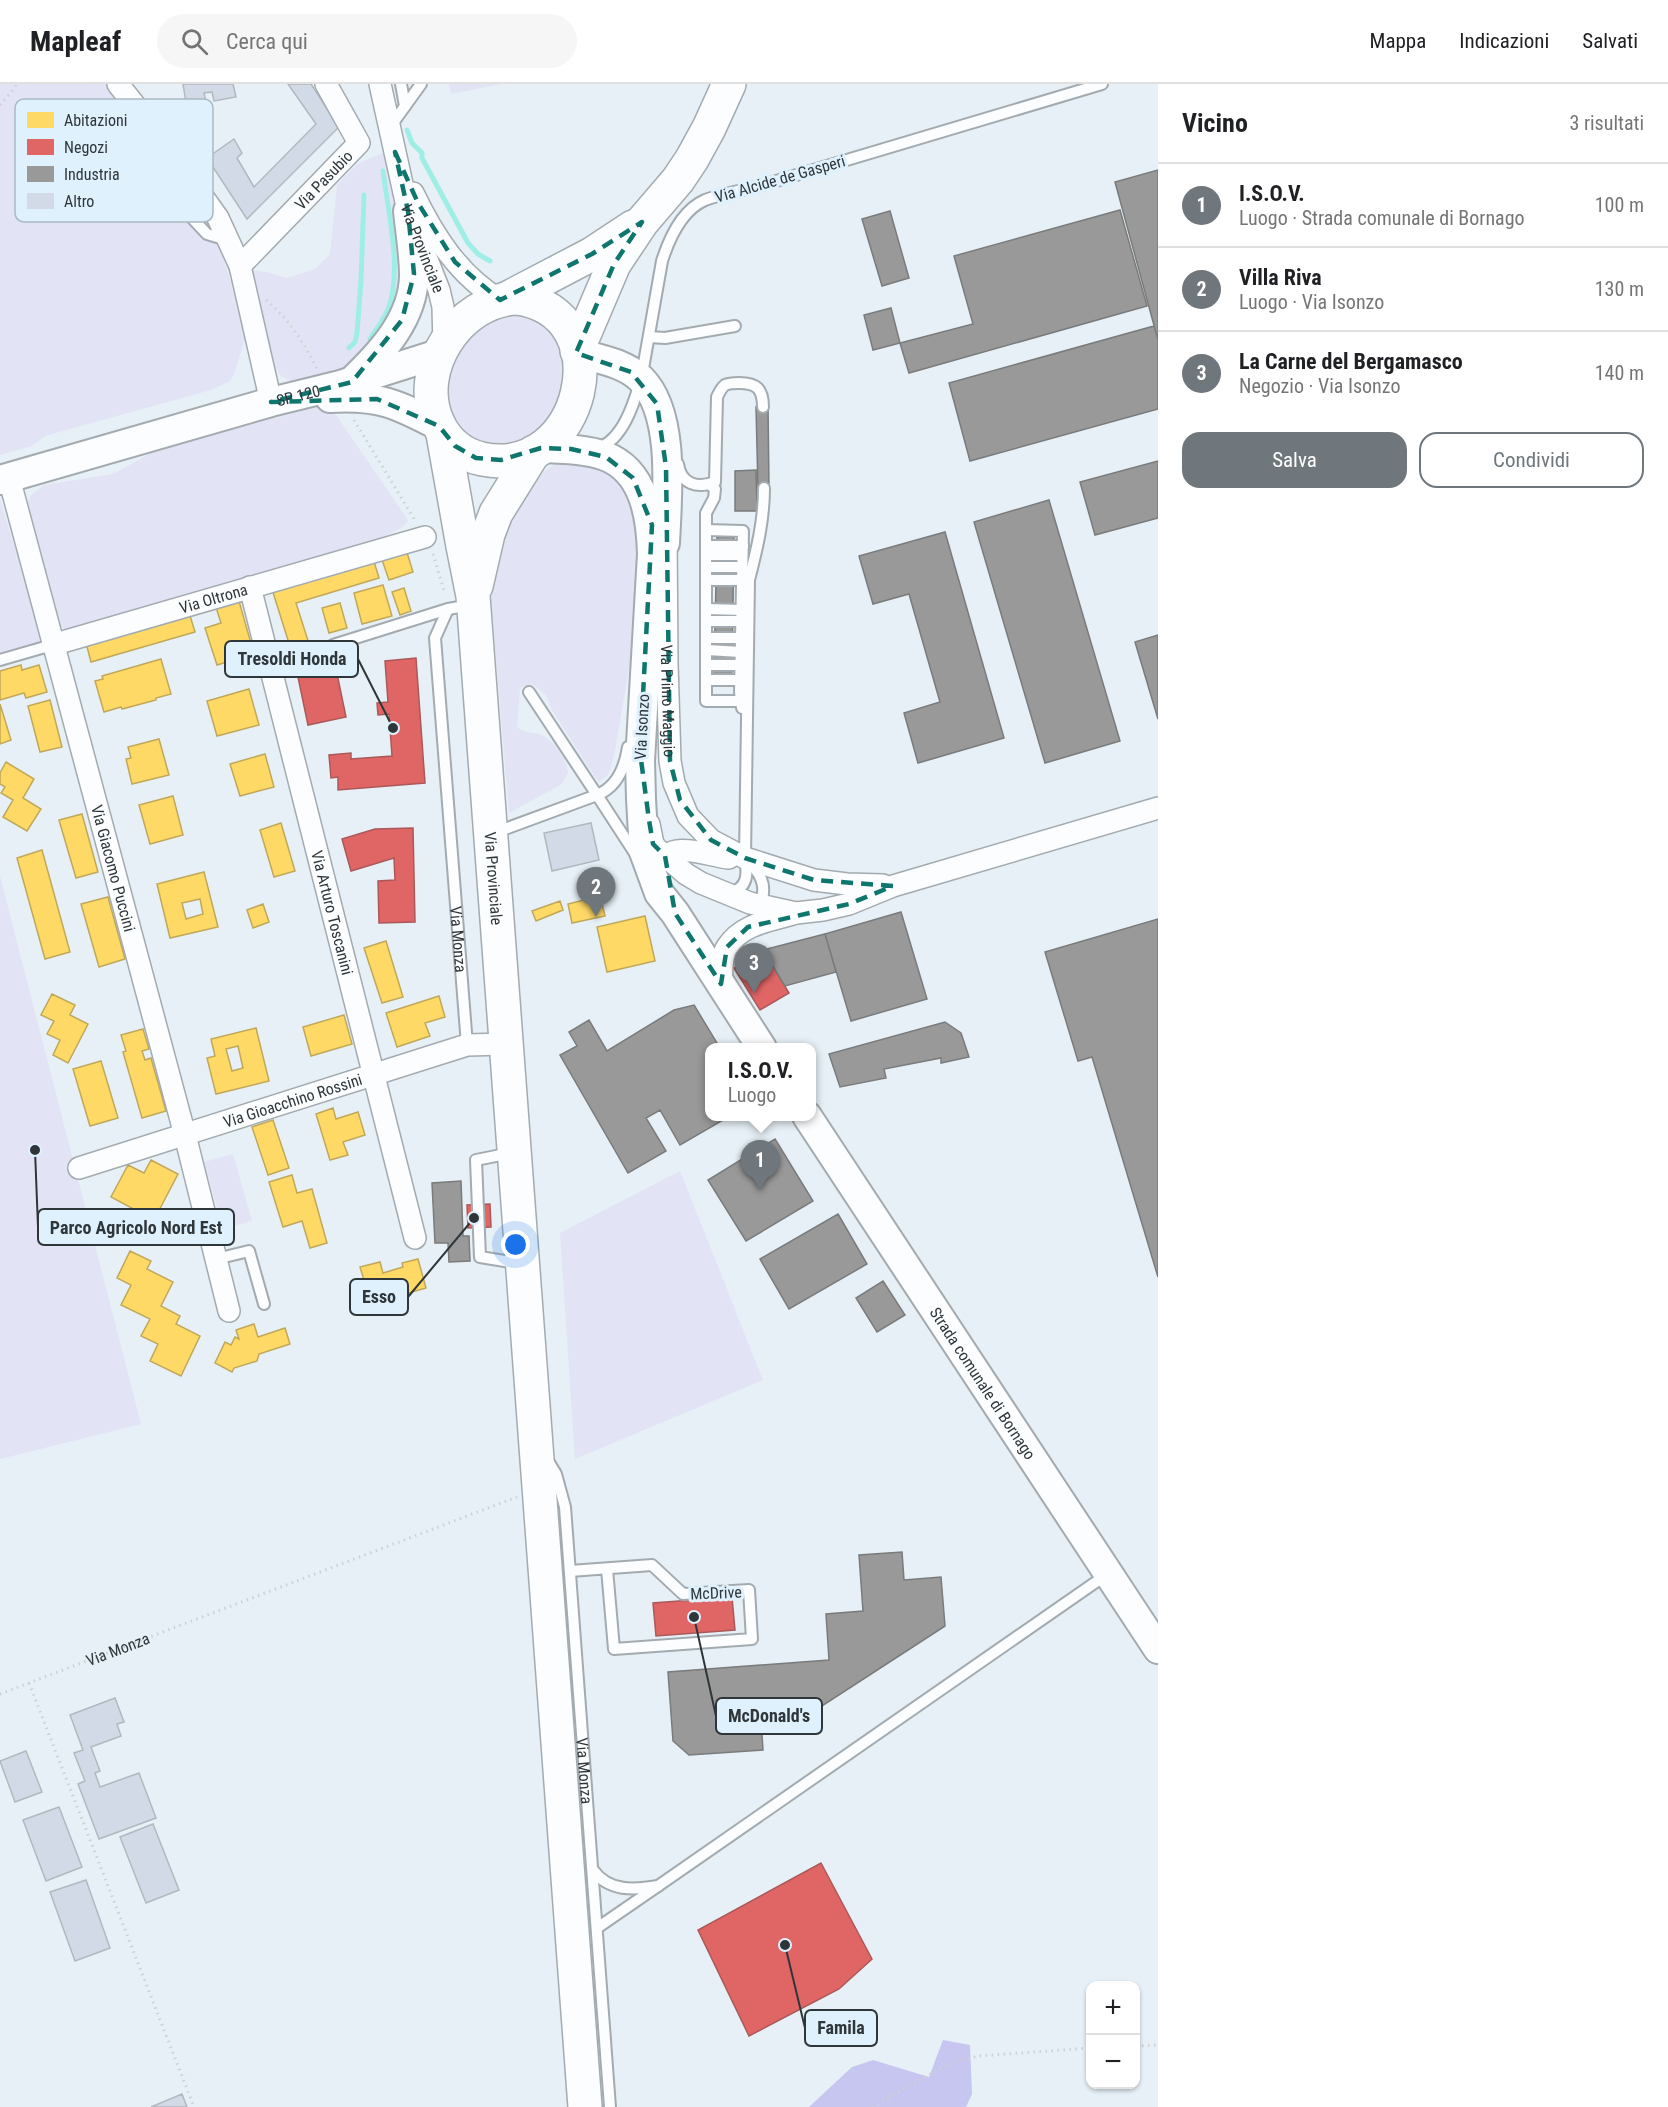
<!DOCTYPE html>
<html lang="it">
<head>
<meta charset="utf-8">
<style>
  :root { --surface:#fff; --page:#f6f6f6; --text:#202124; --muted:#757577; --line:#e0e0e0; --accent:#6f777c }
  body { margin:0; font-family:"Roboto Condensed",sans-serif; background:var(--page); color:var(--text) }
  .controls { position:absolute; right:18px; bottom:18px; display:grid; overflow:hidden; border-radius:12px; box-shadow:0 2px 4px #0004 }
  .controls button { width:54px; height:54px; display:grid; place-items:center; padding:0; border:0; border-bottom:2px solid var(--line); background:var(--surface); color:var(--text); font:30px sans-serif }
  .you { position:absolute; left:516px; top:1161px; width:21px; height:21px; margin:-15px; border:4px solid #fff; border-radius:50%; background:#1a73e8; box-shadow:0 0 0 9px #1a73e833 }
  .badge { display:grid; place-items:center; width:39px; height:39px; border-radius:50%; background:var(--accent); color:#fff; font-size:20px; font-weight:700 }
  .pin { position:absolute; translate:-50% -50px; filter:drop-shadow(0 2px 3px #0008) }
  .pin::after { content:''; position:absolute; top:32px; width:21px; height:18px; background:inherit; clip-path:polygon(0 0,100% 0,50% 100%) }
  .popup { position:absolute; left:705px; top:959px; width:111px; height:78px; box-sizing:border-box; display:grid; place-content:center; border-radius:12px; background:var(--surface); filter:drop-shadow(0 2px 4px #0005); font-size:20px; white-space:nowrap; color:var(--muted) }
  .popup b { font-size:22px; color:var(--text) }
  .popup::after { content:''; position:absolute; left:50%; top:100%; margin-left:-12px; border:12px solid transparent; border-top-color:var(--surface) }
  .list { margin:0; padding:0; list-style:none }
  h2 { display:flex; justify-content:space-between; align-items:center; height:78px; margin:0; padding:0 24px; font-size:26px }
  h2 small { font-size:20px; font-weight:400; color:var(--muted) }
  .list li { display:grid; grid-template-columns:39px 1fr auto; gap:18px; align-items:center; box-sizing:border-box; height:84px; padding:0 24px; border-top:2px solid var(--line) }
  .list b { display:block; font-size:22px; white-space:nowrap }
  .list p { margin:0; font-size:20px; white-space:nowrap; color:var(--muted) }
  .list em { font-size:20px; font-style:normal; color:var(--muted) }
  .actions { display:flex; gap:12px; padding:18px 24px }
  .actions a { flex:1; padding:14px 0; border:2px solid var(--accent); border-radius:18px; text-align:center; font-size:21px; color:var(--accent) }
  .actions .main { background:var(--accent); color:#fff }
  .icon { flex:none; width:33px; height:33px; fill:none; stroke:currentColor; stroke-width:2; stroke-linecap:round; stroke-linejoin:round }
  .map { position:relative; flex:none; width:1158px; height:2023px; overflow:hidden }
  header { display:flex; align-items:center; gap:36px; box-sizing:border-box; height:84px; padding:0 30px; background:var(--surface); border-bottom:2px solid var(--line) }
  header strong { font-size:28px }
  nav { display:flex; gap:33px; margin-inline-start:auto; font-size:21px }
  .search { width:420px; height:54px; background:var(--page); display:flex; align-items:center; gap:15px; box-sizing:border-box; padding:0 21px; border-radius:33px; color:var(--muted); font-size:22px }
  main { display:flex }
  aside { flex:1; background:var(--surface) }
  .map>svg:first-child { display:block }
</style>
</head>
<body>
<header>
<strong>Mapleaf</strong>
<div class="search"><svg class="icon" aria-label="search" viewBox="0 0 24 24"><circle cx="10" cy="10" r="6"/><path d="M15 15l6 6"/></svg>Cerca qui</div>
<nav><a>Mappa</a><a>Indicazioni</a><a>Salvati</a></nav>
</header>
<main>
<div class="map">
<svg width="1158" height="2023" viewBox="0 0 1158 2023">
  <rect width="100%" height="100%" fill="#e6f0f6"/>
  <path fill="#e2e4f5" d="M0 0H108L165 68 213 140 231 199 245 255 234 290 230 297 211 306 45 352 32 362 0 371Z
    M449 0H501L451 10Z
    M387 67 403 149 397 226 347 285 294 299 281 292 269 274 251 186 266 188 287 194 315 185 330 170 337 101 357 80Z
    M502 226 549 237 570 293 540 351 500 366 473 361 443 325 453 267Z
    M321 322 332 326 336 331 408 436C404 448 379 450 367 464L79 549C69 547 63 546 58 537L28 424V417L31 411 44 401 113 390 158 365Z
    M561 378 597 383 614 392 629 411 641 436 643 502 615 667 609 690 599 698 595 693 553 628 546 611 535 602H523L520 606 517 642C522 649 531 648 539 650 554 656 566 674 568 689L562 700 509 729 490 502 510 434 532 400 548 384Z
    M0 415 44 559 0 572Z
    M0 792 141 1340 0 1375Z
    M233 1070 252 1137 223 1145 204 1078Z
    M680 1087 763 1296 575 1375 560 1149Z"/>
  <path fill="#c7c6f0" d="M943 1956 970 1961 972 2010 966 2023H809L852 1983 873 1976 929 1993Z"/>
  <path fill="#ffd966" stroke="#c1a859" stroke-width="1.5" fill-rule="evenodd" d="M405 462 413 488 389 496 380 470Z
    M372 471 379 494 296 519 311 566 293 572 271 502Z
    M383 501 392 532 362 540 354 509Z
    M404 504 411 527 400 531 392 508Z
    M237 510 254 570 217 581 205 544 221 539 214 517Z
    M340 519 347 544 329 549 322 524Z
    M188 525 195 548 91 578 85 555Z
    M161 575 171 610 156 614V616L122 625 121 623 104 628 95 597 103 595 102 592Z
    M21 581 22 586 39 581 47 608 26 614 24 609 0 616V587Z
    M249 605 259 641 217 652 207 617Z
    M50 616 62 663 40 668 28 622Z
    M0 620 11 656 0 660Z
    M159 655 169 691 132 700 126 675 131 674 128 663Z
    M265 670 274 703 240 712 230 680Z
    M6 678 34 695 23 714 41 725 27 747 3 733 13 716 1 709 5 703 0 700V689Z
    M173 712 183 751 150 760 139 721Z
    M82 730 98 788 76 794 59 736Z
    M281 739 295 787 274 793 260 746Z
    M42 766 70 868 45 875 17 774Z
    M204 788 218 843 170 854 157 800ZM200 815 203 830 186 835 182 819Z
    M600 812 605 832 572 839 568 820Z
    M108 813 125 875 99 883 81 820Z
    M560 817 563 826 536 837 532 827Z
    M263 820 269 838 253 844 247 826Z
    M645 832 655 877 607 888 597 843Z
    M386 857 403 913 382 919 364 864Z
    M52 910 75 921 70 931 88 940 68 979 53 971 60 956 47 950 54 937 41 931Z
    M439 912 445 933 425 939 430 952 397 963 386 929Z
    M344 931 352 960 311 972 303 943Z
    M256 944 269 997 216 1010 207 974 215 972 211 955ZM238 962 243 984 232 987 226 965Z
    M143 945 149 965 142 967 145 976 151 974 166 1027 142 1034 123 968 126 967 121 951Z
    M101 977 118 1034 90 1042 73 985Z
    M333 1024 336 1035 358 1028 365 1051 343 1058 348 1071 330 1076 316 1030Z
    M273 1036 289 1084 268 1091 252 1043Z
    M151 1076 178 1090 154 1136 111 1113 128 1081 144 1089Z
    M292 1091 297 1109 312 1105 327 1159 310 1164 302 1137 283 1143 269 1098Z
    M130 1167 151 1177 147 1185 173 1198 161 1222 180 1232 176 1240 200 1252 181 1292 150 1277 158 1260 141 1252 150 1235 121 1221 131 1201 117 1194Z
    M418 1175 426 1204 405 1210 406 1213 372 1223 360 1183 380 1178 383 1189 403 1183 402 1179Z
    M254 1240 258 1253 285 1244 290 1260 259 1270 257 1277 234 1284 232 1288 215 1279 225 1258 231 1261 235 1253 239 1255 236 1246Z"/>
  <path fill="#e06666" stroke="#ab5859" stroke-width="1.5" d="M416 574 425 699 338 706V693L331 694 329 671 351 669V675L392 672 389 630 378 631 377 619 388 618 385 577Z
    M336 585 346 633 308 641 298 593Z
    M413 744 415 838 379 839 378 797 395 796 394 774 351 787 342 755 375 745Z
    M763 866 789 909 760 926 734 884Z
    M490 1120 491 1143 468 1144 467 1121Z
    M732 1513 735 1546 656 1552 653 1519Z
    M821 1779 872 1875 839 1905 749 1952 698 1846Z"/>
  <path fill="#999" stroke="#797b7c" stroke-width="1.5" d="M1158 86V256L1115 98Z
    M1120 126 1147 222 909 289 900 259 973 240 954 172Z
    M890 127 909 194 882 202 862 135Z
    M891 224 900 259 873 266 864 231Z
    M1154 242 1158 256V325L970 377 949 299Z
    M768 322 769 404 758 405 756 323Z
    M1158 377V434L1095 451 1080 398Z
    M756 386 757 427H735V387Z
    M1049 416 1120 657 1045 679 974 438Z
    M945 448 1004 654 918 679 904 629 940 618 909 510 873 520 859 472Z
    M717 453H734L732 588H714Z
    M1158 551V635L1135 558Z
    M901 828 927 915 851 937 825 850Z
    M1158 835V1193L1092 973 1078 977 1045 868Z
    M825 850 836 888 785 902 763 866Z
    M694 921 720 964H709V1032H730L680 1061 660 1026 646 1034 666 1067 628 1089 560 971 577 962 569 948 589 936 607 967 674 926Z
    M945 938 961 949 969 973 941 979V974L884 985 886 994 840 1003 829 970Z
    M775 1055 813 1117 746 1157 708 1096Z
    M461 1097 463 1152H469L470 1177 449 1178 448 1159H435L432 1099Z
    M838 1130 867 1180 789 1225 760 1175Z
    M883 1197 905 1231 877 1248 856 1214Z
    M902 1468 904 1496 941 1493 945 1542 805 1633 761 1636 763 1666 689 1671 673 1657 668 1588 829 1576 826 1530 863 1527 859 1471Z"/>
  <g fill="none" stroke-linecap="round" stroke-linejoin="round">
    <path stroke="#9feee6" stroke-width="5" d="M407 46 412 59 422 69V74L468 159 478 170 490 177
      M370 255C376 245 385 234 389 223 402 185 388 127 383 87
      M349 264 355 258 357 249 361 197 364 111"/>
  </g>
  <path fill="#d1dae6" stroke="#b2b8be" stroke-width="1.5" d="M183 0H233L236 13 214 17 212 8 204 9 208 28 188 31Z
    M288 0H311L339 43 247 135 207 74 234 55 242 69 237 74 254 103 316 40Z
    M92 113 94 128 73 132 70 117Z
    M591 739 599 776 552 787 544 749Z
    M115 1614 124 1638 117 1640 121 1652 91 1663 100 1687 95 1689 100 1703 139 1689 156 1734 99 1755 78 1700 85 1697 74 1669 83 1666 70 1631Z
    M26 1667 42 1708 15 1718 0 1677Z
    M59 1723 82 1783 46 1797 23 1736Z
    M153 1740 179 1806 146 1819 120 1753Z
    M86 1796 110 1864 75 1877 50 1808Z
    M182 2010 187 2023H151Z"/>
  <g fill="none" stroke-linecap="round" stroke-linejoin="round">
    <g stroke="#a3abb0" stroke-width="14">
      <g id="lane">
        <path d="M401 0 405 22"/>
        <path d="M390 43 421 0"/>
        <path d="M145 84 207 150 227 156"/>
        <path d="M649 253 665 254 735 242"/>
        <path d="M598 364C623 356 634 319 641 296L662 177C669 155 682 126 705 116 721 110 739 107 756 103L1102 0"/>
        <path d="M678 380C681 400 697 405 715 398L717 313C719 309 721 304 725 301 729 299 735 299 739 299 757 299 763 305 763 323"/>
        <path d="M709 400 715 405 714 414 706 429V617H746"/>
        <path d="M706 446 743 447 740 608 742 624"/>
        <path d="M706 462H743"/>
        <path d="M706 471H742"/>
        <path d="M706 483H742"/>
        <path d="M706 496H742"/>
        <path id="s2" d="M448 525 435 554 467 961"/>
        <path d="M707 525 742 526"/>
        <path d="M707 537H741"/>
        <path d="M707 554H741"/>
        <path d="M333 561 448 525 471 521"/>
        <path d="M707 566 741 568"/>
        <path d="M0 576 52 561"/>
        <path d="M707 581H741"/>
        <path d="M707 596H741"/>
        <path d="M628 663C625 683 617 703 597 711L636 771"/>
        <path d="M494 749 597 711 529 608"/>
        <path d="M751 780C764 794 766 805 760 822"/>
        <path d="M730 809C748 804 748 790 745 774L749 496C757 465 764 436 764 404"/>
        <path d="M511 1069 476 1076 480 1173 517 1179"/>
        <path d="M216 1175 249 1167 264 1220"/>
        <path id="s3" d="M548 1377 556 1390 565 1423 610 2023"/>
        <path d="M570 1487 652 1481 683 1510 749 1506 752 1555 614 1565 607 1485"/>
        <path d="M593 1786C609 1808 634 1806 658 1802L597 1844"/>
        <path d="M658 1802 1106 1491"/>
      </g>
    </g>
    <g stroke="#a3abb0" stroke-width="24">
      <g id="street">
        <path d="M118 0 163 57 218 134 240 182 271 318"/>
        <path id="s4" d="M380 0 408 127 439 206 443 223 444 261"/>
        <path d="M413 109C433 151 459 192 500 216"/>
        <path id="s5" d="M240 182 359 59 326 0"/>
        <path id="s6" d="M9 394 185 1051 229 1227"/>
        <path id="s7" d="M666 446 667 579 670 677 674 699 688 732 711 756 745 774 814 796 847 800 883 801"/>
        <path id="s8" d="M250 503 415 1154"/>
        <path id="s9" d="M52 561 425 453"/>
        <path d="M649 740 653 760 657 765 686 790 701 799 750 819 796 829 823 826 849 820 893 802 1158 724"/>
        <path d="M658 780C673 755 707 772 729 774"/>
        <path d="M721 900C722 888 721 872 727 863 742 840 769 837 793 830"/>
        <path id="s10" d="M79 1084 467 961 506 960"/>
      </g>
    </g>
    <g stroke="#a3abb0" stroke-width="32">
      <g id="secondary">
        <path d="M578 269C599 275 625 279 641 295 676 330 667 413 665 459"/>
        <path d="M355 294C383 267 413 234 414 192 414 170 410 148 408 127"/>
        <path d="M330 314C379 311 397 320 439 342"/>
        <path d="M541 364C562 365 585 365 605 372 645 387 651 434 652 470L640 677 641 715 644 768 659 809 675 829 762 964"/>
        <path id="s11" d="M0 396 271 318 340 301 438 270"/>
        <path id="s12" d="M807 1032 1158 1565"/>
      </g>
    </g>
    <g stroke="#a3abb0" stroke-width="36">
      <g id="primary">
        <path d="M508 214 592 170 633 143"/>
        <path d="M517 214C624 229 583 397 482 375 462 371 446 357 438 339 413 286 459 216 517 214Z"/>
        <path d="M577 267 614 180 642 138 678 96 692 75 709 44 729 0"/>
        <path id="s13" d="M443 350 463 462 473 512 585 2023"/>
        <path d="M476 502 488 450 496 429 534 368"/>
      </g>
    </g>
    <g stroke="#ced1d3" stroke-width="3" stroke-dasharray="1.5 4.5" stroke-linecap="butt">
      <path d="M0 21 15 4 16 0"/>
      <path d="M266 216C289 235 304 259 317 285"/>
      <path d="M354 336 416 438"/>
      <path d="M433 470 445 510"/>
      <path d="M29 1599 194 2023"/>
      <path id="s1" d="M0 1610 517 1413"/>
      <path d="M1136 1962 1158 1961"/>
      <path d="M872 2023 946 1981 978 1972 1090 1964"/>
    </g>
    <use href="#lane" stroke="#fbfdfe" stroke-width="10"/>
    <use href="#street" stroke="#fbfdfe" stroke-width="21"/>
    <use href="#secondary" stroke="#fbfdfe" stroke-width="28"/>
    <use href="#primary" stroke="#fbfdfe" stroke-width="33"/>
  </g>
  <path fill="none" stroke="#0f766e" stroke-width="4.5" stroke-dasharray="12 8" stroke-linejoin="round" d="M395 68 418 119 455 178 500 216 592 170 642 138 614 180 576 269 631 288 657 320 666 383 670 677 680 716 711 756 745 774 814 796 893 802 849 820 748 843 727 863 721 900 675 829 665 772 653 760 649 736 640 668 652 441 633 394 606 373 571 365 541 364 501 376 476 374 455 362 439 342 377 315 271 318 352 298 402 236 414 190 408 127Z"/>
  <g text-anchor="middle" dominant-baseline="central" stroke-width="6" stroke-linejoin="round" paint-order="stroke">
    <g font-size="16" fill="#2f363a" stroke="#dff1fd">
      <text transform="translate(780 95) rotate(-16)">Via Alcide de Gasperi</text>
      <text stroke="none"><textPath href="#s5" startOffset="120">Via Pasubio</textPath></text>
      <text stroke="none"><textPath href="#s4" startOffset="170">Via Provinciale</textPath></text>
      <text stroke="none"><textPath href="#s11" startOffset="310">SP 120</textPath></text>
      <text stroke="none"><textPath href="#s9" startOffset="168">Via Oltrona</textPath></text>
      <text stroke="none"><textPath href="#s7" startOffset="171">Via Primo Maggio</textPath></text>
      <text transform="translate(642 643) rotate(-87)">Via Isonzo</text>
      <text stroke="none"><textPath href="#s6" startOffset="404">Via Giacomo Puccini</textPath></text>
      <text stroke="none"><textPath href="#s13" startOffset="448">Via Provinciale</textPath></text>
      <text stroke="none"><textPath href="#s8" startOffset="336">Via Arturo Toscanini</textPath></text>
      <text stroke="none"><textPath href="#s2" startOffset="334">Via Monza</textPath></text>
      <text stroke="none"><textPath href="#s10" startOffset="224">Via Gioacchino Rossini</textPath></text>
      <text stroke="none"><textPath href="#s12" startOffset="320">Strada comunale di Bornago</textPath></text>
      <text transform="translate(716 1509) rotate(-2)">McDrive</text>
      <text stroke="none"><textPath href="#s1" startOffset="126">Via Monza</textPath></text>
      <text stroke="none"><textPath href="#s3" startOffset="314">Via Monza</textPath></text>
    </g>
  </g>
  <rect x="15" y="15" width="198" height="123" rx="9" fill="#dff1fd" stroke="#aab9c2" stroke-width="1.5"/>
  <rect x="27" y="28" width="27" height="16" fill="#ffd966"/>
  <rect x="27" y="55" width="27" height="16" fill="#e06666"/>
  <rect x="27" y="82" width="27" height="16" fill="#999"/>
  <rect x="27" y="109" width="27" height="16" fill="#d1dae6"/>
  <g font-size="16" fill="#2f363a">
    <text x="64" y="42">Abitazioni</text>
    <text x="64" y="69">Negozi</text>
    <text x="64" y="96">Industria</text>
    <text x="64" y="123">Altro</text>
  </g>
  <path fill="none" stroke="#2f363a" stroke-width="2" d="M393 644L358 575M35 1066L38 1143M474 1134L408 1213M694 1533L716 1632M785 1861L805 1944"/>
  <g fill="#2f363a" stroke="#dff1fd" stroke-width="2">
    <circle cx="393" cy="644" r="6"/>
    <circle cx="35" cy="1066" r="6"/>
    <circle cx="474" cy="1134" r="6"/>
    <circle cx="694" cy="1533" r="6"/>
    <circle cx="785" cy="1861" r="6"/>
  </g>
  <g fill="#dff1fd" stroke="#2f363a" stroke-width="2">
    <rect x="225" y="557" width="133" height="36" rx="6"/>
    <rect x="38" y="1125" width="196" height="36" rx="6"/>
    <rect x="350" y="1195" width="58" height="36" rx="6"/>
    <rect x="716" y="1614" width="106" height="36" rx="6"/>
    <rect x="805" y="1926" width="72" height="36" rx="6"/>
  </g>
  <g font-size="18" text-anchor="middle" font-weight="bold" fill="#2f363a">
    <text x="292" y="581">Tresoldi Honda</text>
    <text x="136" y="1150">Parco Agricolo Nord Est</text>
    <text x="379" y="1219">Esso</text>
    <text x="769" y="1638">McDonald's</text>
    <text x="841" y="1950">Famila</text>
  </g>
</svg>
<div class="controls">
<button>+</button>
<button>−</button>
</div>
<div class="you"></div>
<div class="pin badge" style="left:760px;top:1106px">1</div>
<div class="popup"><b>I.S.O.V.</b>Luogo</div>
<div class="pin badge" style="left:596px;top:833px">2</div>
<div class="pin badge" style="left:754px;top:909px">3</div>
</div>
<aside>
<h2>Vicino<small>3 risultati</small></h2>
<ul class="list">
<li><span class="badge">1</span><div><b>I.S.O.V.</b><p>Luogo · Strada comunale di Bornago</p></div><em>100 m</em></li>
<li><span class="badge">2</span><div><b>Villa Riva</b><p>Luogo · Via Isonzo</p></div><em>130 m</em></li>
<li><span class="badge">3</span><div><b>La Carne del Bergamasco</b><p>Negozio · Via Isonzo</p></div><em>140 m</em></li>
</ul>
<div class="actions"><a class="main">Salva</a><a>Condividi</a></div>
</aside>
</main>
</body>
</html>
